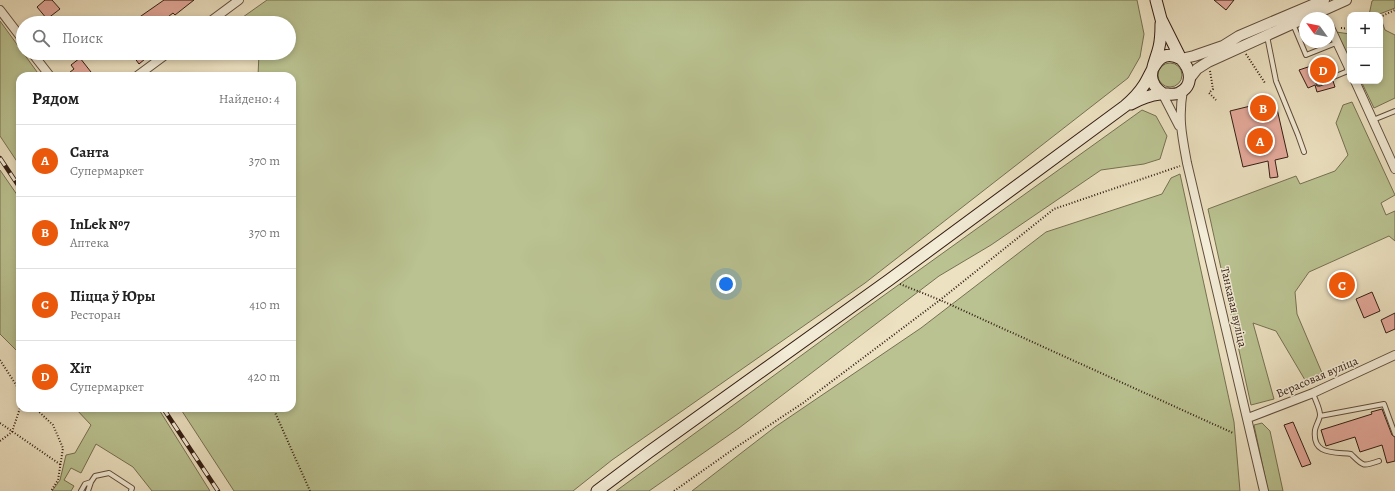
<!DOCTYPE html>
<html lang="ru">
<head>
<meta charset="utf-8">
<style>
  :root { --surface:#fff; --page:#f6f6f6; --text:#222; --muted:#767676; --line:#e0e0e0; --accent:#ea580c }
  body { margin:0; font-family:Alegreya,serif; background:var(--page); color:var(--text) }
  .controls { position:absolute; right:12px; top:12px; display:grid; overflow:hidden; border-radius:8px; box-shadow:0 2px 6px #0003 }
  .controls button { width:36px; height:36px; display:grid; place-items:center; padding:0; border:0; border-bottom:1px solid var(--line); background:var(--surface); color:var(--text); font:20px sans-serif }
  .compass { position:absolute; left:1299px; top:12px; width:36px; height:36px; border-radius:50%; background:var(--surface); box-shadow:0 2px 6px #0003; rotate:303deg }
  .you { position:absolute; left:726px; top:284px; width:14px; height:14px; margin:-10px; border:3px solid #fff; border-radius:50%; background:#1a73e8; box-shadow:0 0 0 6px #1a73e833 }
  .badge { display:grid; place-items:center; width:26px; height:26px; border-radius:50%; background:var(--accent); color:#fff; font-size:13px; font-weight:700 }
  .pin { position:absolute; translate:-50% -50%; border:2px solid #fff; box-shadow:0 1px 4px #0006 }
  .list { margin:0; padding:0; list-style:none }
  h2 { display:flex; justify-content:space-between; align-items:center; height:52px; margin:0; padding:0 16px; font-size:17px }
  h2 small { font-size:13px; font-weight:400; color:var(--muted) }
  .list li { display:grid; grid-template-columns:26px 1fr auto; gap:12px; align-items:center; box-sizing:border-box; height:72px; padding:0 16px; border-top:1px solid var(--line) }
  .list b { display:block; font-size:15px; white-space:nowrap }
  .list p { margin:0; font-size:13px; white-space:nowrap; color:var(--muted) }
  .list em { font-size:13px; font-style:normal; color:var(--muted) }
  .icon { flex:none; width:22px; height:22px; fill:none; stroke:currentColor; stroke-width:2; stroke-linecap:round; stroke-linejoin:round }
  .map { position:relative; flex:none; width:1395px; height:491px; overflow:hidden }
  .search { position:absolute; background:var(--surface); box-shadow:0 2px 6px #0003; left:16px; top:16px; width:280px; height:44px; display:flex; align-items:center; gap:10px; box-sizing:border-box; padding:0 14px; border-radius:22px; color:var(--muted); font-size:15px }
  .panel { position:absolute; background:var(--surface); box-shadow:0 2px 6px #0003; left:16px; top:72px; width:280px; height:340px; border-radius:12px }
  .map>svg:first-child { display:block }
</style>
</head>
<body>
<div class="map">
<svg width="1395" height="491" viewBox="0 0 1395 491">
  <rect width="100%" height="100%" fill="#ece1c1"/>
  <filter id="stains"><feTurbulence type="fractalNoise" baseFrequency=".005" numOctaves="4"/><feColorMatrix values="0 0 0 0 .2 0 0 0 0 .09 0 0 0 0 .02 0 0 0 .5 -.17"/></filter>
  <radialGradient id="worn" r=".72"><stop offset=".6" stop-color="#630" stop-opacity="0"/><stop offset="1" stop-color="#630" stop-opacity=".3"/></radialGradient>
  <path fill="#bac291" stroke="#767052" d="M267 0H1137L1144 34 1140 57 1128 78 865 283 612 460 573 491H234L180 408H292V76H258L259 53H289V23L236 22Z
    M1374 0H1395V8L1377 15H1369L1372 1Z
    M1381 19 1385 30 1395 35V98L1374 108 1361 81H1380V20Z
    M0 21 40 76H20V166L0 136Z
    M1336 32 1350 34V60Z
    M1158 75a12 12 0 1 1 24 0a12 12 0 1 1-24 0Z
    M1352 102 1395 195 1381 203 1386 215 1395 211V241L1389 236 1309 272 1295 292 1297 314 1322 373 1305 380 1276 331 1253 323 1274 399 1251 405 1208 209 1296 176 1300 184 1335 171 1348 155 1336 123 1343 105Z
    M1142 110 1156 116 1167 136 1160 159 1144 164 1101 170 991 245 939 276 739 428 649 491H616L858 314Z
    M0 170 20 199V354L0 334Z
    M1180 174 1234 422 1240 491H692L775 427 921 328 1046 232 1162 194 1171 178Z
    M75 408H158L210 491H152L133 467 96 444 81 473 71 468 64 480 74 486 71 491H52L60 480 66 455 75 453 91 425Z
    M1262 423 1270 431 1283 491H1268L1254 425Z"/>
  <path fill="#e5aa9c" stroke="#331d13" d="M45 0H52L60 9 47 19 37 7Z
    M164 0H194L175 15 173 13 160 23H131Z
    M1214 0H1234L1226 10Z
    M131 53H141L145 59 139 64Z
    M80 58 91 72 86 76H65L74 69 71 65Z
    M1332 59 1336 72 1317 80 1316 84 1317 86H1320L1333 81 1335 87 1317 92 1315 85 1308 88 1299 70Z
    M1275 100 1288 157 1275 160 1278 177 1270 178 1268 161 1243 167 1230 111Z
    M1345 274 1352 291 1339 297 1331 279Z
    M1372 292 1380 311 1364 318 1356 299Z
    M1395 313V329L1386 333 1381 320Z
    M1382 409 1392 435 1395 437V461L1387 463 1382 445 1360 452 1355 437 1326 446 1321 430 1372 414 1371 412Z
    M1293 422 1311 464 1302 467 1284 425Z"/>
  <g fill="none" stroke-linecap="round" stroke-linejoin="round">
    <g stroke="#614e3e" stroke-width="6">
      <path id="service" d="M1293 24 1306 55 1336 43V44
        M1267 36 1276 81 1298 135 1304 152
        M1319 83 1348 71 1347 69
        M1373 120 1395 111
        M1313 393C1315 400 1320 408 1320 415 1320 419 1316 425 1315 430 1312 455 1333 452 1351 454 1363 466 1362 467 1379 461
        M1320 416 1384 404 1395 434
        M81 491 85 484 91 482 95 476 109 473 132 488 131 491
        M88 491 91 482"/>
    </g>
    <g stroke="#614e3e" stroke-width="10">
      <path id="minor" d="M0 10 23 40
        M208 23 239 0
        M1329 25 1350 70
        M32 53 50 76
        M137 76 168 53
        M1355 81 1395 169
        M1183 90C1178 118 1182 136 1187 163L1264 491
        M1162 93 1179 126
        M1248 418 1313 393 1395 355"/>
    </g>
    <g stroke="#614e3e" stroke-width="12">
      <path id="tertiary" d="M1306 18 1346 0
        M1181 59 1194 56 1223 46 1239 36 1324 0
        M1190 78 1197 69 1208 62 1305 18"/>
    </g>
    <g stroke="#331d13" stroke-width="13">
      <path id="secondary" d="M1161 24C1161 32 1161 39 1159 47 1155 65 1143 79 1162 93
        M1131 104C1140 99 1150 95 1160 94 1167 93 1172 96 1179 93 1194 86 1191 69 1181 59L1161 19 1156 0
        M597 491 649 452 889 280 1125 106C1132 100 1139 93 1144 85 1153 71 1158 46 1181 59"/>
    </g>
    <path stroke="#331d13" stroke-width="2" stroke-dasharray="1 2" stroke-linecap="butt" d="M1380 17 1395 10
      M1341 28 1350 29
      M1246 54 1265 83
      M1210 71 1213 89 1209 93 1216 100
      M900 284 940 300 1233 433
      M0 360 20 391
      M35 408 53 425 63 448 58 480 51 491
      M273 408 310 491
      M0 423 61 465
      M0 441 12 432 20 408
      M674 491 735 448 803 403 940 300 1054 209 1180 166"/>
    <use href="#service" stroke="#f3ecd7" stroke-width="4"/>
    <use href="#minor" stroke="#f3ecd7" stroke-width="8"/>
    <use href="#tertiary" stroke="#f3ecd7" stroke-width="10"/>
    <use href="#secondary" stroke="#f3ecd7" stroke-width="11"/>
    <g stroke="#331d13" stroke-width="4.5">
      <path id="rail" d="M0 158 20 188
        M163 408 218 491"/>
    </g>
    <use href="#rail" stroke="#f3ecd7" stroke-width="3" stroke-dasharray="9" stroke-linecap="butt"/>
  </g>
  <g text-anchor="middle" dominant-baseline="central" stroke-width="3" stroke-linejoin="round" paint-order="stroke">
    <g font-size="12" fill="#331d13" stroke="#f3ecd7">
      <text transform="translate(1234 307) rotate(77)">Танкавая вуліца</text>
      <text transform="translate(1317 377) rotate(-23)">Верасовая вуліца</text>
    </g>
  </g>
  <rect width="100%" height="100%" filter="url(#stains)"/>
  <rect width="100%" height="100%" fill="url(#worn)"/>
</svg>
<div class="controls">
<button>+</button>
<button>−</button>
</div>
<svg class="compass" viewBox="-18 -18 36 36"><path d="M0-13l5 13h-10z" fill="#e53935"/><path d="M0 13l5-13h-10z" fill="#767676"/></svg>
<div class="you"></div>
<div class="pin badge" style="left:1260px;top:141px">A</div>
<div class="pin badge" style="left:1263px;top:108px">B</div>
<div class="pin badge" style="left:1342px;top:285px">C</div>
<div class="pin badge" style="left:1323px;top:70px">D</div>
<div class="search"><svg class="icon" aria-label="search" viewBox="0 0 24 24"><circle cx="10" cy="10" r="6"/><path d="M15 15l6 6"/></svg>Поиск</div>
<section class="panel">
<h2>Рядом<small>Найдено: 4</small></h2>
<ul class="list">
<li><span class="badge">A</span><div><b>Санта</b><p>Супермаркет</p></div><em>370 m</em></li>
<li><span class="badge">B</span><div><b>InLek №7</b><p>Аптека</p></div><em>370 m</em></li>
<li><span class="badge">C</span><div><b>Піцца ў Юры</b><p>Ресторан</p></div><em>410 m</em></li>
<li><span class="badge">D</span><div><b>Хіт</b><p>Супермаркет</p></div><em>420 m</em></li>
</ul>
</section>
</div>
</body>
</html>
